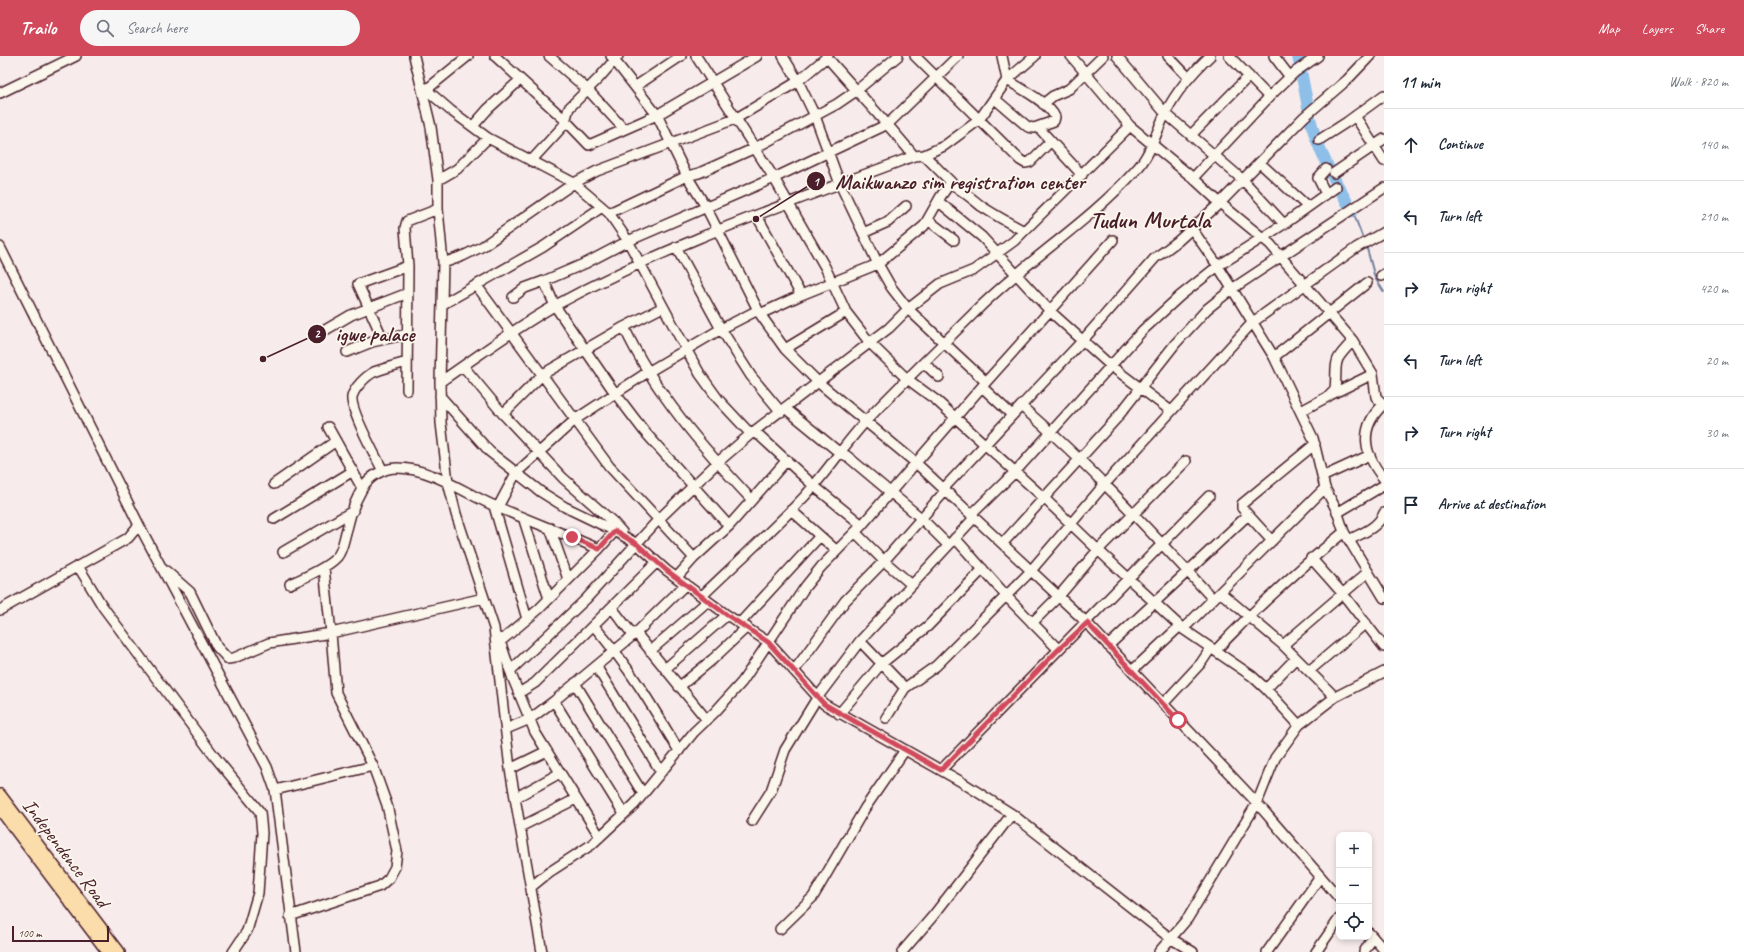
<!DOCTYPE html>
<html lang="en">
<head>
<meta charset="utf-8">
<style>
  :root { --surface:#fff; --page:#f6f6f7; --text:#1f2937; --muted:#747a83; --line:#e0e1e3; --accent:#d1495b }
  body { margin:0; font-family:Caveat,sans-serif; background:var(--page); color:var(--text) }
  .controls { position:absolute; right:12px; bottom:12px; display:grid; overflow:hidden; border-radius:8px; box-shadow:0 2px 6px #0003 }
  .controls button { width:36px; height:36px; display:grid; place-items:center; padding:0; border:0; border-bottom:1px solid var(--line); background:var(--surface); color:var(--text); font:20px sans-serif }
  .scale { position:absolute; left:12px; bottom:10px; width:97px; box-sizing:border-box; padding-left:4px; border:2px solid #4a1f2b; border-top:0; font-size:11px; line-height:14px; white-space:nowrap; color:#4a1f2b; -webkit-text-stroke:3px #fbf7ec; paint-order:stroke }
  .stop { position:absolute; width:12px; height:12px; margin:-9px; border:3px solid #d1495b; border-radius:50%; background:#fff }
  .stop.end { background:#d1495b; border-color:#fff; box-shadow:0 1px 4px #0008 }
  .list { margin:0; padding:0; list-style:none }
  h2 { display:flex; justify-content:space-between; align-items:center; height:52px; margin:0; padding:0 16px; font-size:17px }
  h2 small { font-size:13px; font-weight:400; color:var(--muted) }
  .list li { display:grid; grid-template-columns:26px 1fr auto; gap:12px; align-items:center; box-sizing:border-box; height:72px; padding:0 16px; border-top:1px solid var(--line) }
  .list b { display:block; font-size:15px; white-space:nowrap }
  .list em { font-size:13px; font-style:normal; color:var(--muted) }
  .icon { flex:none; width:22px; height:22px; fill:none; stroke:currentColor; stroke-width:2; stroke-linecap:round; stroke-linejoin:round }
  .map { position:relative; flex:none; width:1384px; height:896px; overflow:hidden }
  header { display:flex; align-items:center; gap:24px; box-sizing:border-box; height:56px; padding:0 20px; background:var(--accent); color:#fff }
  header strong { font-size:19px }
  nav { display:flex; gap:22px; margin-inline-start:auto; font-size:14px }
  .search { width:280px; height:36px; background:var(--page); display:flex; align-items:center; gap:10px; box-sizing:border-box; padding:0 14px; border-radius:22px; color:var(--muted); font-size:15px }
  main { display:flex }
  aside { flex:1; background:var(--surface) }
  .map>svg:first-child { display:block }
</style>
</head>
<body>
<header>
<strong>Trailo</strong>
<div class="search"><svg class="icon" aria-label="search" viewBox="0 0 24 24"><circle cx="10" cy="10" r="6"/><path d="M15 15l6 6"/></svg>Search here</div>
<nav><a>Map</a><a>Layers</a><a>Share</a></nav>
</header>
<main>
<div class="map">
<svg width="1384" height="896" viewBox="0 0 1384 896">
  <rect width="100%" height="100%" fill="#f7eceb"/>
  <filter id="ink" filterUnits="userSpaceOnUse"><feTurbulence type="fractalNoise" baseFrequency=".025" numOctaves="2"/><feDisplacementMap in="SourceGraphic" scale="8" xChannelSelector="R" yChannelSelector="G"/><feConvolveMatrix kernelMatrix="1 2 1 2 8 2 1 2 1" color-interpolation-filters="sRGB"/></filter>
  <g filter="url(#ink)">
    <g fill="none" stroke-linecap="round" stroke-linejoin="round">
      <path stroke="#737f9d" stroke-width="2" d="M1353 156 1364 185
        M1366 189 1375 222 1384 236"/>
      <path stroke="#8ebfe9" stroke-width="12" d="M1298 0 1308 51
        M1310 62C1318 96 1335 125 1352 155"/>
      <g stroke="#4a1f2b" stroke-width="12">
        <path id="minor" d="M414 0 431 71 438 124V153L443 207 440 326 441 367 448 426 456 458 494 572 510 713 542 896
          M495 0 565 64 589 89 657 59 757 0
          M549 0 588 34 623 72
          M611 0 657 59 687 120 706 151 760 258 785 293 819 327 916 407 1087 567 1257 747 1339 842
          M696 0 774 122 825 211 846 256 870 287 906 322 937 345 1044 442 1098 494 1183 573 1252 620 1266 633 1299 669
          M783 0 798 25 815 60 840 128 878 208 891 231 908 253 986 326
          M826 0C855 34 886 65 914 100
          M915 0 1020 104 1025 107 1030 106 1051 85
          M1071 0 1130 70 1193 122 1272 38 1295 16 1318 0
          M1117 0 1165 57 1243 124 1284 168
          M1168 0 1188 21
          M1229 0 1269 41
          M1274 0 1290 21
          M421 29 450 54 488 82 574 127 609 157 628 185 686 293 700 318 718 343 747 374 760 380 814 430 862 469
          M636 30 681 0
          M426 34 468 0
          M0 37 76 0
          M995 43 1028 71 1034 72 1054 65 1055 61C1049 47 1020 32 1007 24L1002 0
          M1043 48 1053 40 1069 33 1103 0
          M1355 60 1384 105
          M473 70 488 53 520 24
          M1038 71 1082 119
          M1191 79 1249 20
          M1319 84 1347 66 1384 39
          M531 105 564 69 569 52 599 22 618 0
          M1260 107 1308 151
          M1334 117 1384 83
          M1193 122 1220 147 1304 61 1347 24 1370 0
          M438 124 457 113 488 82
          M951 128C962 134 971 142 981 150 995 159 1009 167 1024 175
          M1326 138 1318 122 1326 113
          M939 146 982 181 1051 256 1111 310 1171 355
          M609 157 687 120 699 117 755 92 837 48 856 35 898 0
          M757 160 801 239
          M928 164 954 184
          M1192 173 1218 210 1274 301 1313 382 1325 432 1337 455 1344 476 1384 542
          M863 177 888 166 906 150
          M0 191 139 469 267 711 275 734 296 896
          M676 191 721 273 751 320 781 356
          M443 207 463 200 483 190 574 127 597 115 735 63 797 26 828 0
          M1381 220 1384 218
          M477 230 609 410 694 502
          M513 241 525 232 544 225
          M443 248 543 191 602 151
          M663 251 624 271C654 336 703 392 752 444
          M760 258 801 239 878 208 924 170 941 140 951 126 924 99
          M315 280 351 259 408 237
          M383 283 358 228 408 210
          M785 293 846 256
          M347 296 372 286 408 278
          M1274 301 1367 227
          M924 307 939 321
          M463 310 503 358 563 422 613 466 622 476
          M440 326C478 300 515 272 556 249 670 187 793 146 914 100L924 99 944 90 979 64 1007 24 1035 0
          M982 331 1012 359
          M407 334 408 210 405 172 407 165 438 153
          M1330 339 1373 318 1376 341 1384 349
          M440 340 490 396 541 436 565 451 615 475 637 488 666 514 727 559 768 586 824 648 960 725 1012 758 1170 882 1193 896
          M1383 349C1358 372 1364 399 1384 423
          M1021 350C1090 409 1151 476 1213 543
          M785 352 840 397 847 400 921 462 948 489
          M1301 355 1329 340 1335 334C1338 305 1330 308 1353 285
          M503 358 543 318 624 271
          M328 371 362 432
          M383 415C376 401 350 354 352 341 354 332 366 320 374 316 385 312 396 309 407 306
          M1322 421 1370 399
          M274 428 336 385
          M944 432 1083 284 1155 202 1178 185 1220 147 1270 188 1353 285 1373 318
          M494 450 527 563
          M498 451 516 417 576 363 648 316 721 273 758 254
          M791 454 837 495
          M1337 457 1384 429
          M971 459 1015 416 1143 274 1180 240 1218 210 1284 168 1336 131
          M523 461 549 543
          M274 463 353 415
          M729 470 644 375 615 337 555 250 544 225 586 207 628 185 774 122 888 68 958 0
          M550 472 568 523
          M855 476 884 505 912 529
          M955 482 1010 544 1058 593
          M1349 484C1362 477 1378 472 1384 457
          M1272 485 1242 452V448L1315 388
          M1003 487 1116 363 1175 288 1207 253 1232 233 1384 132
          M283 496 353 455
          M1311 502 1343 538 1384 591
          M78 510 103 551 215 701 260 756 262 777 258 837 247 875 233 896
          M166 515 190 536 217 591 228 603 234 602 269 587 331 577 484 542
          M677 521 694 502 729 470 787 404
          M290 528C303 522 327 512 337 501 343 494 344 482 347 473 350 459 355 445 362 433 368 421 383 412 397 412 432 412 464 437 495 450 530 465 565 478 599 493
          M1220 536 1283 589 1335 641
          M702 540C736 507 772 475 804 441 826 417 844 389 866 365 902 327 940 291 977 254 1027 204 1088 167 1135 115 1151 99 1156 76 1166 56 1177 34 1192 17 1210 0
          M612 552 633 579
          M0 554 128 482 139 469
          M740 567 820 480
          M1032 567 1059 540 1098 494 1186 405
          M594 570C628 609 653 651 679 695
          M1183 573 1325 432
          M636 577 707 664
          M499 582 513 623 535 676 600 781
          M501 585 539 553 599 493 615 475
          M860 585 905 632
          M1283 589 1368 516
          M1108 590 1248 459
          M1216 594C1256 552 1299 513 1344 476
          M650 595 708 545
          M596 610 661 716
          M665 613 727 559
          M510 615 586 543 658 464 717 407 753 376 889 272 908 253 940 228 974 214 1014 185 1130 70
          M794 615 845 545 884 505 946 434
          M1132 615 1180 570
          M1309 615 1366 567
          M575 627 643 738
          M679 631 713 603 747 571
          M1266 633 1296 602
          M519 637 535 627 657 506
          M554 645 624 758
          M1163 648 1201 607 1211 592
          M839 658 881 608 928 570 983 513
          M886 662 905 632 936 610 1028 518 1104 429 1253 266 1356 192 1384 176
          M506 673 530 663 554 645 636 577 686 528
          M510 713 547 695
          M941 714 1209 440
          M275 734 373 710
          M515 742 560 717
          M752 765 771 735 785 694 817 642 860 585 974 462
          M520 771 576 743
          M531 831 548 817 591 789 635 748 694 676 715 656 742 626 805 531 821 511 862 469 986 326 1113 184
          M290 860 380 830 389 822 395 811 397 795 387 749 373 710 336 637 331 577 324 512
          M780 873 813 841 865 752 905 694
          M1369 877 1384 894
          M902 896 933 860 1012 758
          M1159 896 1188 862 1257 747 1275 702 1299 669 1335 641 1384 616
          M1267 896 1320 821
          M1316 896 1339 863
          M1364 896 1373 881"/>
      </g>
      <g stroke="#4a1f2b" stroke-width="14">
        <path id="major" d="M0 739 119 896
          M0 753 108 896"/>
      </g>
      <use href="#minor" stroke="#fbf7ec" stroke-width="9"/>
      <use href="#major" stroke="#fbddab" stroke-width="11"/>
    </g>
  </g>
  <g fill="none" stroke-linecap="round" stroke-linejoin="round" filter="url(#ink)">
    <path stroke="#d1495b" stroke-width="5" d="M572 481 599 493 615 475 637 488 666 514 727 559 768 586 824 648 941 714 1058 594 1087 567 1178 664"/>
  </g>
  <g text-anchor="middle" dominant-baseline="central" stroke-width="3.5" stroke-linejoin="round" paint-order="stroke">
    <g font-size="20" fill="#4a1f2b" stroke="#fbf7ec">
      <text transform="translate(66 797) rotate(53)">Independence Road</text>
    </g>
    <g font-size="24" font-weight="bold" fill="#4a1f2b" stroke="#fbf7ec">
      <text x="1150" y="164">Tudun Murtala</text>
    </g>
  </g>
  <path fill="none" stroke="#4a1f2b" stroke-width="1.5" d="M756 163L816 125M263 303L317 278"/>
  <g fill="#4a1f2b" stroke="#fbf7ec" stroke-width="1.5">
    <circle cx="756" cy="163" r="4"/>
    <circle cx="263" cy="303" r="4"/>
    <circle cx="816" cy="125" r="10"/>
    <circle cx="317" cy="278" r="10"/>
  </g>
  <g font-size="12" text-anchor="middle" font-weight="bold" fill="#fff">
    <text x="816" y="130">1</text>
    <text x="317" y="282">2</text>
  </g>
  <g font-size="21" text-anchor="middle" font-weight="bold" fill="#4a1f2b" stroke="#fbf7ec" stroke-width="3.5" stroke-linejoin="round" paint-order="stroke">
    <text x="960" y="133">Maikwanzo sim registration center</text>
    <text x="375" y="285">igwe palace</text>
  </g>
</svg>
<div class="controls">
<button>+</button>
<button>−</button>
<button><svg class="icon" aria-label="locate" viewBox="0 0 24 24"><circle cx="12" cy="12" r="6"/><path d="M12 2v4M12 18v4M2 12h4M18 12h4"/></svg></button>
</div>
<div class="scale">100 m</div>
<div class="stop" style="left:1178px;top:664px"></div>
<div class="stop end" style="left:572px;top:481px"></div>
</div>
<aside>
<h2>11 min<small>Walk · 820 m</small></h2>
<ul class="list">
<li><svg class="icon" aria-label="ahead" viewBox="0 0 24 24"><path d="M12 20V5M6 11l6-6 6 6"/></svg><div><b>Continue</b></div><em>140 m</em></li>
<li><svg class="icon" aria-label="left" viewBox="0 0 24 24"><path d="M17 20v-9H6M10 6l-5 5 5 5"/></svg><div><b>Turn left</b></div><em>210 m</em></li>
<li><svg class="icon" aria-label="right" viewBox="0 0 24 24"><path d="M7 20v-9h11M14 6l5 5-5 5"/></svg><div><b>Turn right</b></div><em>420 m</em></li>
<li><svg class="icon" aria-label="left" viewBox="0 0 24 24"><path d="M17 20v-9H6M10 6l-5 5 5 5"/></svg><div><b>Turn left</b></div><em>20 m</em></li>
<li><svg class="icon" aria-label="right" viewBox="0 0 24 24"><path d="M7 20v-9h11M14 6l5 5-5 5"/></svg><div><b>Turn right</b></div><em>30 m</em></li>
<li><svg class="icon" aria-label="arrive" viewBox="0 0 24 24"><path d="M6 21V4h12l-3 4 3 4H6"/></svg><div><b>Arrive at destination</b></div></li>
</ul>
</aside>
</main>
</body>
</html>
